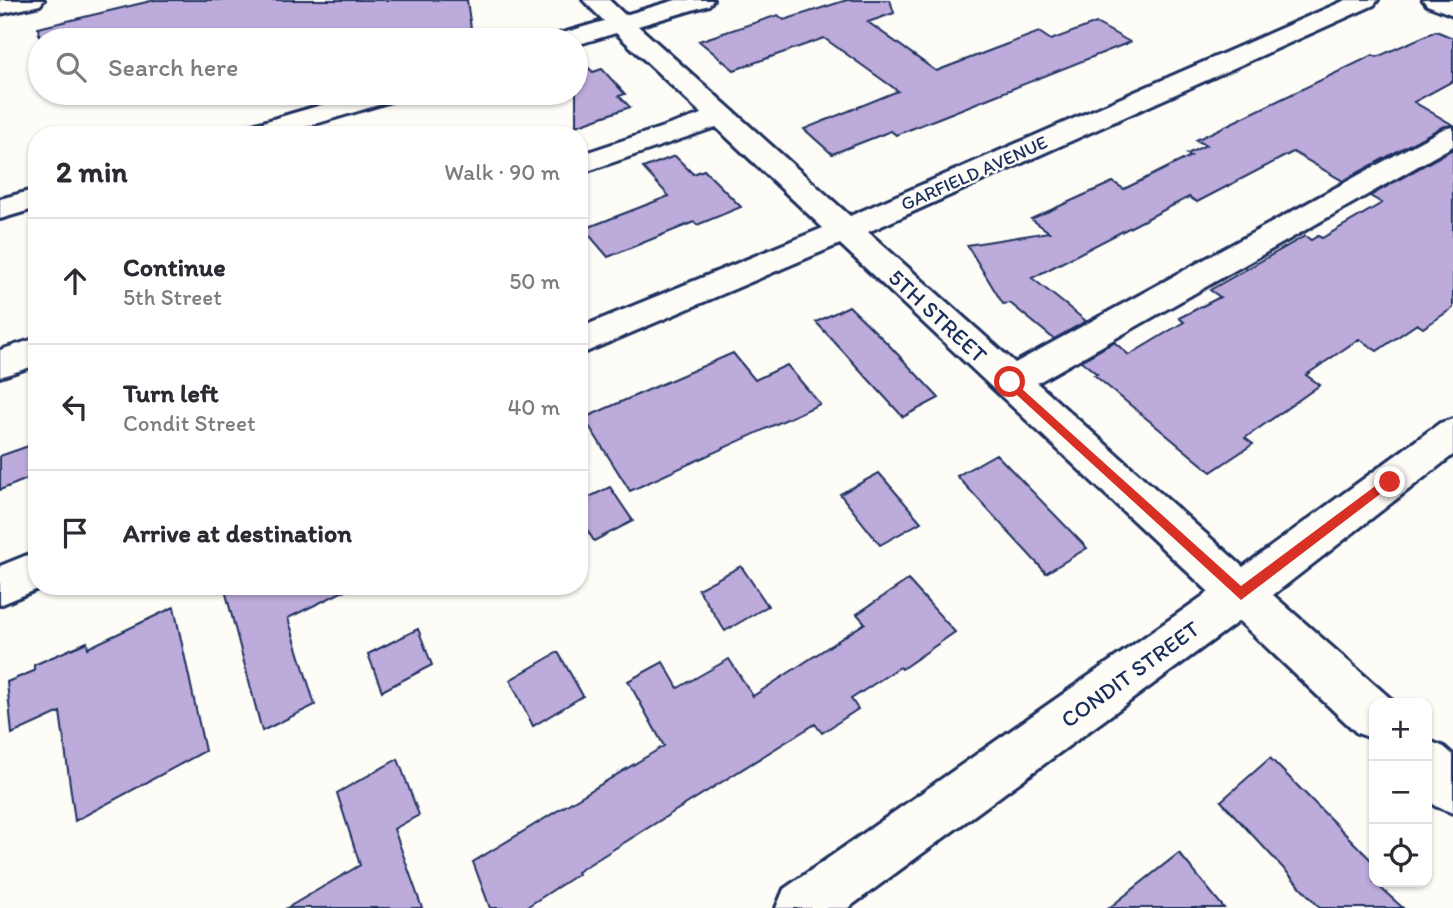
<!DOCTYPE html>
<html lang="en">
<head>
<meta charset="utf-8">
<style>
  :root { --surface:#fff; --page:#f7f7f7; --text:#2b2b33; --muted:#7c7c81; --line:#e1e1e2 }
  body { margin:0; font-family:Itim,sans-serif; background:var(--page); color:var(--text) }
  .controls { position:absolute; right:21px; bottom:21px; display:grid; overflow:hidden; border-radius:14px; box-shadow:0 2px 5px #0004 }
  .controls button { width:63px; height:63px; display:grid; place-items:center; padding:0; border:0; border-bottom:2px solid var(--line); background:var(--surface); color:var(--text); font:35px sans-serif }
  .stop { position:absolute; width:21px; height:21px; margin:-16px; border:5px solid #d93025; border-radius:50%; background:#fff }
  .stop.end { background:#d93025; border-color:#fff; box-shadow:0 2px 7px #0008 }
  .list { margin:0; padding:0; list-style:none }
  h2 { display:flex; justify-content:space-between; align-items:center; height:91px; margin:0; padding:0 28px; font-size:30px }
  h2 small { font-size:23px; font-weight:400; color:var(--muted) }
  .list li { display:grid; grid-template-columns:46px 1fr auto; gap:21px; align-items:center; box-sizing:border-box; height:126px; padding:0 28px; border-top:2px solid var(--line) }
  .list b { display:block; font-size:26px; white-space:nowrap }
  .list p { margin:0; font-size:23px; white-space:nowrap; color:var(--muted) }
  .list em { font-size:23px; font-style:normal; color:var(--muted) }
  .icon { flex:none; width:38px; height:38px; fill:none; stroke:currentColor; stroke-width:2; stroke-linecap:round; stroke-linejoin:round }
  .map { position:relative; flex:none; width:1453px; height:908px; overflow:hidden }
  .search { position:absolute; background:var(--surface); box-shadow:0 2px 5px #0004; left:28px; top:28px; width:560px; height:77px; display:flex; align-items:center; gap:18px; box-sizing:border-box; padding:0 24px; border-radius:38px; color:var(--muted); font-size:26px }
  .panel { position:absolute; background:var(--surface); box-shadow:0 2px 5px #0004; left:28px; top:126px; width:560px; height:469px; border-radius:28px }
  .map>svg:first-child { display:block }
</style>
</head>
<body>
<div class="map">
<svg width="1453" height="908" viewBox="0 0 1453 908">
  <rect width="100%" height="100%" fill="#fdfcf7"/>
  <filter id="ink" filterUnits="userSpaceOnUse"><feTurbulence type="fractalNoise" baseFrequency=".0143" numOctaves="2"/><feDisplacementMap in="SourceGraphic" scale="14" xChannelSelector="R" yChannelSelector="G"/><feConvolveMatrix kernelMatrix="1 2 1 2 8 2 1 2 1" color-interpolation-filters="sRGB"/></filter>
  <g filter="url(#ink)">
    <path fill="#bcabdb" stroke="#1b2f5e" stroke-width="2" d="M155 0H467L472 36 455 40H40L38 28Z
      M847 0H890L894 13 868 22 936 71 1039 32 1051 40 1096 23 1130 42 896 135 891 131 832 154 804 129 898 91 824 38 734 70 699 41 778 15 784 20Z
      M1436 31 1453 38V81L1414 102 1453 125 1442 127 1343 181 1293 152 1197 202 1189 197 1032 278 1086 321 1054 339 1010 303 1003 304 967 245 1049 232 1031 219 1113 182 1124 189 1191 156 1187 154 1206 145 1196 140 1373 55 1377 57Z
      M576 56 593 72 602 69 625 94 619 96 630 107 576 126Z
      M1453 149V308L1423 328 1417 324 1377 351 1359 339 1306 375 1320 385 1245 438 1253 444 1211 472 1094 375 1097 374 1081 361 1114 342 1129 355 1184 322 1179 318 1220 297 1210 290 1305 236 1311 240 1318 236 1322 238 1382 203 1370 196Z
      M675 156 693 174 704 170 741 207 697 225 694 222 608 257 584 229 669 196 643 168Z
      M849 306 886 342 939 398 903 417 816 322Z
      M733 353 755 380 787 365 820 404 630 491 584 418Z
      M37 443V475L0 490V456Z
      M996 454 1087 548 1046 573 957 476Z
      M879 473 921 522 880 545 840 494Z
      M610 487 633 521 594 541 579 517V502Z
      M741 566 768 606 725 631 698 589Z
      M908 580 955 632 902 669 900 667 851 699 858 709 822 733 815 724 577 872 578 874 525 908H490L473 862 664 746 628 681 663 662 678 688 729 659 753 696 865 623 857 614Z
      M224 586H354L288 618 315 705 262 731Z
      M174 607 205 751 75 821 60 712 12 734 7 682 34 671V665L87 642 88 648Z
      M418 629 432 665 382 691 368 654Z
      M558 652 583 696 533 726 510 680Z
      M1270 758 1374 863V882L1403 908H1320L1221 801Z
      M398 759 419 815 394 829 422 908H287L360 865 337 793Z
      M1179 853 1224 908H1109Z"/>
    <g fill="none" stroke-linecap="round" stroke-linejoin="round">
      <g stroke="#1b2f5e" stroke-width="6">
        <path id="minor" d="M0 0H44L40 5 0 14Z
          M583 0H609L625 15 676 0H713L709 5 638 26 850 216 1346 0H1378L1374 5 868 232 1015 363 1443 129 1453 127V146L1037 383 1243 567 1440 423 1453 419V455L1273 595 1391 699 1392 703H1374V739L1357 733 1239 621 848 908H776L784 889 1209 592 840 244 579 355V328L823 228 716 127 579 174V155L702 114 616 33 576 45V40H553L556 35 604 21Z
          M1423 0H1453V15L1427 5Z
          M362 93H402L398 99 279 135H235L239 129Z
          M37 189V208L0 219V199Z
          M37 338V365L0 377V350Z
          M37 551V586H45L0 605V566Z
          M1427 740 1444 747 1453 755V813L1435 806 1427 797Z"/>
      </g>
      <use href="#minor" fill="#fdfcf7" fill-rule="evenodd"/>
    </g>
  </g>
  <path fill="#d93025" d="M1010 378 1241 586 1386 478 1390 477 1396 482 1241 600 1006 385 1004 382Z"/>
  <g text-anchor="middle" dominant-baseline="central" stroke-width="5" stroke-linejoin="round" paint-order="stroke">
    <g font-size="19" fill="#1b2f5e" stroke="#fdfcf7">
      <text transform="translate(974 173) rotate(-24)">GARFIELD AVENUE</text>
    </g>
    <g font-size="23" fill="#1b2f5e" stroke="#fdfcf7">
      <text transform="translate(938 316) rotate(43)">5TH STREET</text>
      <text transform="translate(1130 674) rotate(-36)">CONDIT STREET</text>
    </g>
  </g>
</svg>
<div class="controls">
<button>+</button>
<button>−</button>
<button><svg class="icon" aria-label="locate" viewBox="0 0 24 24"><circle cx="12" cy="12" r="6"/><path d="M12 2v4M12 18v4M2 12h4M18 12h4"/></svg></button>
</div>
<div class="stop" style="left:1010px;top:382px"></div>
<div class="stop end" style="left:1390px;top:482px"></div>
<div class="search"><svg class="icon" aria-label="search" viewBox="0 0 24 24"><circle cx="10" cy="10" r="6"/><path d="M15 15l6 6"/></svg>Search here</div>
<section class="panel">
<h2>2 min<small>Walk · 90 m</small></h2>
<ul class="list">
<li><svg class="icon" aria-label="ahead" viewBox="0 0 24 24"><path d="M12 20V5M6 11l6-6 6 6"/></svg><div><b>Continue</b><p>5th Street</p></div><em>50 m</em></li>
<li><svg class="icon" aria-label="left" viewBox="0 0 24 24"><path d="M17 20v-9H6M10 6l-5 5 5 5"/></svg><div><b>Turn left</b><p>Condit Street</p></div><em>40 m</em></li>
<li><svg class="icon" aria-label="arrive" viewBox="0 0 24 24"><path d="M6 21V4h12l-3 4 3 4H6"/></svg><div><b>Arrive at destination</b></div></li>
</ul>
</section>
</div>
</body>
</html>
